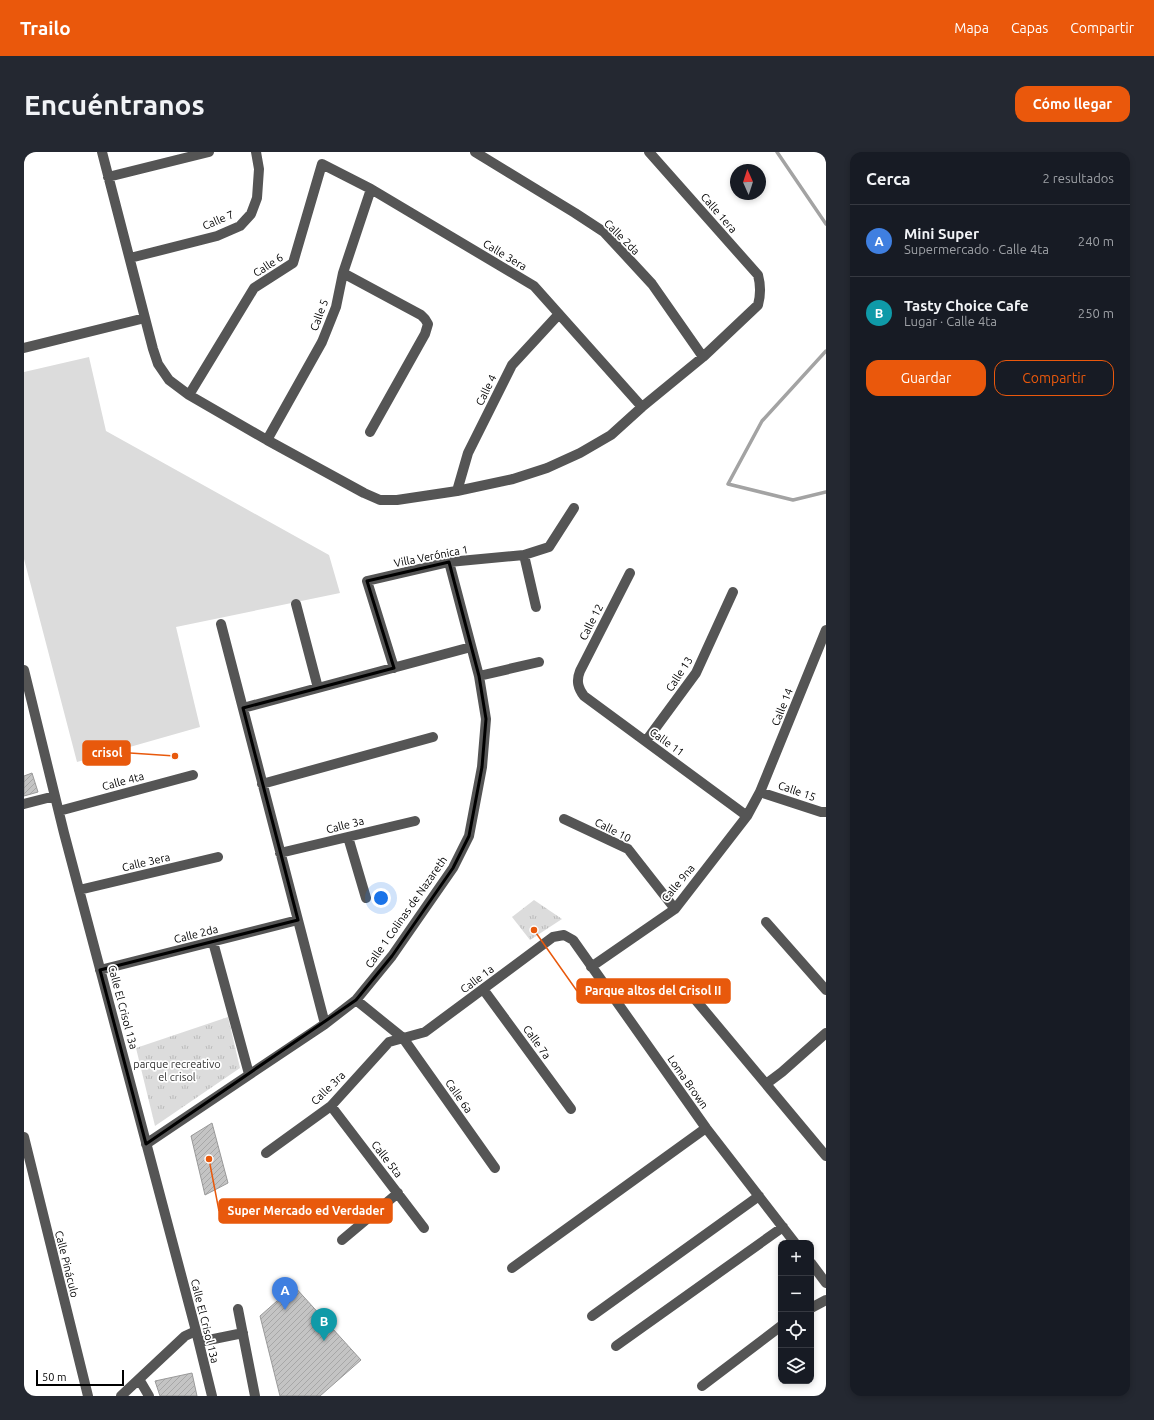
<!DOCTYPE html>
<html lang="es">
<head>
<meta charset="utf-8">
<style>
  :root { --surface:#171b24; --page:#242831; --text:#f1f3f6; --muted:#9ea1a6; --line:#363941; --accent:#ea580c }
  body { margin:0; font-family:Ubuntu,sans-serif; background:var(--page); color:var(--text) }
  .controls { position:absolute; right:12px; bottom:12px; display:grid; overflow:hidden; border-radius:8px; box-shadow:0 2px 6px #0003 }
  .controls button { width:36px; height:36px; display:grid; place-items:center; padding:0; border:0; border-bottom:1px solid var(--line); background:var(--surface); color:var(--text); font:20px sans-serif }
  .compass { position:absolute; left:706px; top:12px; width:36px; height:36px; border-radius:50%; background:var(--surface); box-shadow:0 2px 6px #0003; rotate:357deg }
  .scale { position:absolute; left:12px; bottom:10px; width:88px; box-sizing:border-box; padding-left:4px; border:2px solid #000; border-top:0; font-size:11px; line-height:14px; white-space:nowrap; color:#000; -webkit-text-stroke:3px #fff; paint-order:stroke }
  .you { position:absolute; left:357px; top:746px; width:14px; height:14px; margin:-10px; border:3px solid #fff; border-radius:50%; background:#1a73e8; box-shadow:0 0 0 6px #1a73e833 }
  .badge { display:grid; place-items:center; width:26px; height:26px; border-radius:50%; background:var(--accent); color:#fff; font-size:13px; font-weight:700 }
  .pin { position:absolute; translate:-50% -33px; filter:drop-shadow(0 1px 2px #0008) }
  .pin::after { content:''; position:absolute; top:21px; width:14px; height:12px; background:inherit; clip-path:polygon(0 0,100% 0,50% 100%) }
  .list { margin:0; padding:0; list-style:none }
  h2 { display:flex; justify-content:space-between; align-items:center; height:52px; margin:0; padding:0 16px; font-size:17px }
  h2 small { font-size:13px; font-weight:400; color:var(--muted) }
  .list li { display:grid; grid-template-columns:26px 1fr auto; gap:12px; align-items:center; box-sizing:border-box; height:72px; padding:0 16px; border-top:1px solid var(--line) }
  .list b { display:block; font-size:15px; white-space:nowrap }
  .list p { margin:0; font-size:13px; white-space:nowrap; color:var(--muted) }
  .list em { font-size:13px; font-style:normal; color:var(--muted) }
  .actions { display:flex; gap:8px; padding:12px 16px }
  .actions a { flex:1; padding:9px 0; border:1px solid var(--accent); border-radius:12px; text-align:center; font-size:14px; color:var(--accent) }
  .actions .main { background:var(--accent); color:#fff }
  .icon { flex:none; width:22px; height:22px; fill:none; stroke:currentColor; stroke-width:2; stroke-linecap:round; stroke-linejoin:round }
  .map { position:relative; flex:none; width:802px; height:1244px; overflow:hidden; border-radius:12px }
  header { display:flex; align-items:center; gap:24px; box-sizing:border-box; height:56px; padding:0 20px; background:var(--accent); color:#fff }
  header strong { font-size:19px }
  nav { display:flex; gap:22px; margin-inline-start:auto; font-size:14px }
  .intro { display:flex; align-items:center; justify-content:space-between; box-sizing:border-box; height:96px; padding:0 24px }
  h1 { margin:0; font-size:28px }
  .button { padding:10px 18px; border-radius:12px; background:var(--accent); color:#fff; font-size:14px; font-weight:700 }
  main { display:flex; gap:24px; padding:0 24px }
  aside { flex:1; background:var(--surface); border-radius:12px; box-shadow:0 2px 6px #0003 }
  .map>svg:first-child { display:block }
</style>
</head>
<body>
<header>
<strong>Trailo</strong>
<nav><a>Mapa</a><a>Capas</a><a>Compartir</a></nav>
</header>
<div class="intro"><h1>Encuéntranos</h1><a class="button">Cómo llegar</a></div>
<main>
<div class="map">
<svg width="802" height="1244" viewBox="0 0 802 1244">
  <defs>
    <pattern id="park-tufts" width="24" height="20" patternUnits="userSpaceOnUse"><rect width="24" height="20" fill="#dcdcdc"/><path d="M3 7l-1-3M5 7V3M7 7l1-3M15 17l-1-3M17 17v-4M19 17l1-3" fill="none" stroke="#bbb"/></pattern>
    <pattern id="building-hatch" width="6" height="6" patternUnits="userSpaceOnUse"><rect width="6" height="6" fill="#c4c4c4"/><path d="M-1 1l2-2M0 6l6-6M5 7l2-2" fill="none" stroke="#a7a7a7"/></pattern>
  </defs>
  <rect width="100%" height="100%" fill="#fff"/>
  <path fill="#dcdcdc" d="M65 205 82 279 305 403 316 441 152 475 176 575 53 610 0 407V220Z"/>
  <path fill="url(#park-tufts)" d="M510 748 538 767 506 788 488 765Z
    M204 865 216 916 131 974 112 896Z"/>
  <g fill="none" stroke-linecap="round" stroke-linejoin="round">
    <path stroke="#a3a3a3" stroke-width="3.5" d="M753 0 802 72
      M802 199 738 269 704 332 769 348 802 340"/>
  </g>
  <path fill="url(#building-hatch)" stroke="#999" d="M8 621 14 640 0 644V624Z
    M188 971 204 1031 181 1043 167 984Z
    M270 1134 337 1208 296 1244H256L236 1164Z
    M168 1221 173 1244H136L131 1229Z"/>
  <g fill="none" stroke-linecap="round" stroke-linejoin="round">
    <path stroke="#555" stroke-width="10" d="M78 0 129 197 134 212 145 228 165 243 243 288 340 341 356 348H373L433 339 489 327 523 316 556 301 587 283 618 255 679 205 734 153C737 142 737 134 734 123L625 0
      M451 0 551 61 580 80 628 132 679 205
      M84 25 185 0
      M106 106 193 84 216 74 227 62 233 46 235 17 232 0
      M319 121 397 163 401 167 404 172 401 182 346 280
      M0 196 121 166
      M165 243 230 136 269 111 298 12 347 37 510 134 618 255
      M243 288 298 190 312 155 319 121 347 37
      M433 339 444 301 488 213 535 162
      M500 403 512 455
      M606 421 556 519C552 529 554 536 560 544L723 664
      M272 452 294 536
      M197 472 301 872
      M370 516 343 429 425 410 500 403 525 395 550 356
      M0 518 40 681 172 1179 188 1244
      M455 524 515 510
      M219 556 447 495
      M622 589 672 521 709 440
      M238 632 409 585
      M736 640 797 660H802
      M0 652 31 644
      M35 659 169 623
      M540 667 604 697 651 757
      M324 685 342 746
      M256 701 391 669
      M55 738 194 705
      M742 770 802 838
      M189 790 225 922
      M567 815 651 757 723 664 736 640 802 478
      M76 818 274 768
      M459 837 547 957
      M665 840 802 1004
      M332 848 379 886 471 1016
      M742 932 758 920 802 881
      M307 954 400 1076
      M0 985 64 1244
      M122 992 301 872 332 848 368 804 429 716 445 684 458 615 462 567 455 524 425 410
      M242 1001 307 954 365 890 401 880 529 785 540 783 549 788 682 976 771 1091
      M318 1088 374 1041
      M787 1111 802 1131
      M488 1116 682 976
      M787 1156 802 1148
      M214 1157 231 1244
      M568 1164 735 1044
      M175 1190 219 1181
      M592 1194 759 1075
      M115 1227 125 1244
      M678 1234 757 1174
      M97 1244 161 1184 172 1179"/>
  </g>
  <path fill="none" stroke="#000" stroke-width="3" stroke-linejoin="round" d="M425 410 455 524 462 567 458 615 445 684 429 716 368 804 332 848 122 992 76 818 274 768 219 556 370 516 343 429Z"/>
  <g text-anchor="middle" dominant-baseline="central" stroke-width="3.5" stroke-linejoin="round" paint-order="stroke">
    <g font-size="11" fill="#000" stroke="#fff">
      <text transform="translate(695 61) rotate(49)">Calle 1era</text>
      <text transform="translate(194 68) rotate(-23)">Calle 7</text>
      <text transform="translate(598 85) rotate(45)">Calle 2da</text>
      <text transform="translate(481 103) rotate(31)">Calle 3era</text>
      <text transform="translate(244 113) rotate(-33)">Calle 6</text>
      <text transform="translate(295 163) rotate(-70)">Calle 5</text>
      <text transform="translate(462 238) rotate(-64)">Calle 4</text>
      <text transform="translate(407 404) rotate(-11)">Villa Verónica 1</text>
      <text transform="translate(567 470) rotate(-63)">Calle 12</text>
      <text transform="translate(655 522) rotate(-57)">Calle 13</text>
      <text transform="translate(758 555) rotate(-68)">Calle 14</text>
      <text transform="translate(643 590) rotate(36)">Calle 11</text>
      <text transform="translate(99 629) rotate(-15)">Calle 4ta</text>
      <text transform="translate(773 639) rotate(19)">Calle 15</text>
      <text transform="translate(321 673) rotate(-14)">Calle 3a</text>
      <text transform="translate(589 678) rotate(27)">Calle 10</text>
      <text transform="translate(122 710) rotate(-13)">Calle 3era</text>
      <text transform="translate(654 731) rotate(-50)">Calle 9na</text>
      <text transform="translate(382 760) rotate(-55)">Calle 1 Colinas de Nazareth</text>
      <text transform="translate(172 782) rotate(-14)">Calle 2da</text>
      <text transform="translate(453 827) rotate(-37)">Calle 1a</text>
      <text transform="translate(99 855) rotate(75)">Calle El Crisol 13a</text>
      <text transform="translate(513 890) rotate(54)">Calle 7a</text>
      <text transform="translate(664 930) rotate(55)">Loma Brown</text>
      <text transform="translate(304 936) rotate(-44)">Calle 3ra</text>
      <text transform="translate(435 944) rotate(55)">Calle 6a</text>
      <text transform="translate(363 1007) rotate(52)">Calle 5ta</text>
      <text transform="translate(43 1112) rotate(76)">Calle Pináculo</text>
      <text transform="translate(181 1169) rotate(76)">Calle El Crisol 13a</text>
    </g>
    <g font-size="11" fill="#333" stroke="#fff">
      <text x="153" y="912">parque recreativo<tspan x="153" dy="13">el crisol</tspan></text>
    </g>
  </g>
  <path fill="none" stroke="#e8590c" stroke-width="1.5" d="M151 604L106 601M510 778L553 839M185 1007L195 1059"/>
  <g fill="#e8590c" stroke="#fff" stroke-width="1.5">
    <circle cx="151" cy="604" r="4"/>
    <circle cx="510" cy="778" r="4"/>
    <circle cx="185" cy="1007" r="4"/>
  </g>
  <g fill="#e8590c" stroke="#e8590c" stroke-width="1.5">
    <rect x="59" y="589" width="47" height="24" rx="4"/>
    <rect x="553" y="827" width="153" height="24" rx="4"/>
    <rect x="195" y="1047" width="173" height="24" rx="4"/>
  </g>
  <g font-size="12" text-anchor="middle" font-weight="bold" fill="#fff">
    <text x="83" y="605">crisol</text>
    <text x="629" y="843">Parque altos del Crisol II</text>
    <text x="282" y="1063">Super Mercado ed Verdader</text>
  </g>
</svg>
<div class="controls">
<button>+</button>
<button>−</button>
<button><svg class="icon" aria-label="locate" viewBox="0 0 24 24"><circle cx="12" cy="12" r="6"/><path d="M12 2v4M12 18v4M2 12h4M18 12h4"/></svg></button>
<button><svg class="icon" aria-label="layers" viewBox="0 0 24 24"><path d="M12 4l9 5-9 5-9-5zM3 14l9 5 9-5"/></svg></button>
</div>
<svg class="compass" viewBox="-18 -18 36 36"><path d="M0-13l5 13h-10z" fill="#e53935"/><path d="M0 13l5-13h-10z" fill="#9ea1a6"/></svg>
<div class="scale">50 m</div>
<div class="you"></div>
<div class="pin badge" style="left:261px;top:1158px;background:#3f7fe0">A</div>
<div class="pin badge" style="left:300px;top:1189px;background:#0f9aa8">B</div>
</div>
<aside>
<h2>Cerca<small>2 resultados</small></h2>
<ul class="list">
<li><span class="badge" style="background:#3f7fe0">A</span><div><b>Mini Super</b><p>Supermercado · Calle 4ta</p></div><em>240 m</em></li>
<li><span class="badge" style="background:#0f9aa8">B</span><div><b>Tasty Choice Cafe</b><p>Lugar · Calle 4ta</p></div><em>250 m</em></li>
</ul>
<div class="actions"><a class="main">Guardar</a><a>Compartir</a></div>
</aside>
</main>
</body>
</html>
